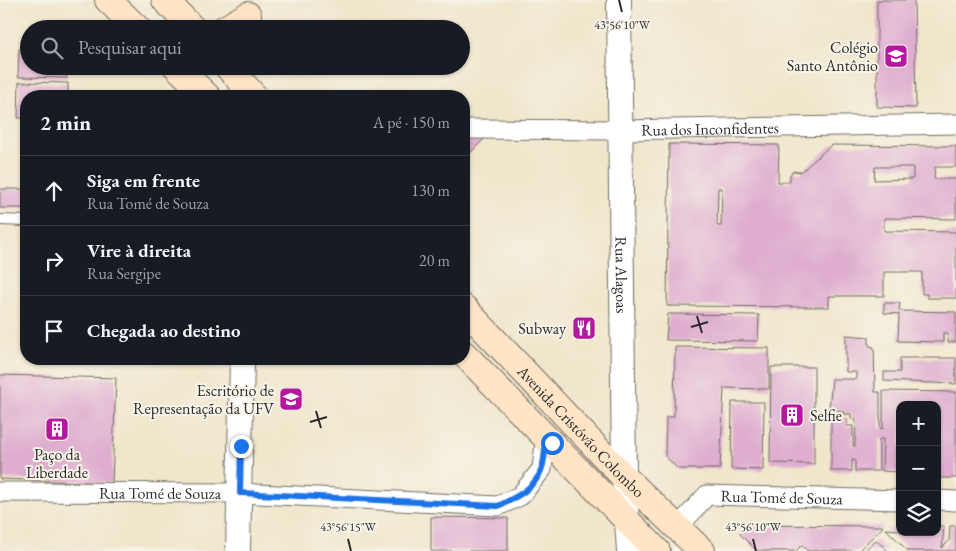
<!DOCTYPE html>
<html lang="pt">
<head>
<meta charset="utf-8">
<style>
  :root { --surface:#171b24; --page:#20242c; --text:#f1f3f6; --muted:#9ea1a6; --line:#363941 }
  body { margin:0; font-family:"EB Garamond",serif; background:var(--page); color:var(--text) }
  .controls { position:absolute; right:15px; bottom:15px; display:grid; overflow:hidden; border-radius:10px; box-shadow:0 1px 4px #0004 }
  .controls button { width:45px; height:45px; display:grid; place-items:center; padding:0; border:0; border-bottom:1px solid var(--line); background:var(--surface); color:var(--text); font:25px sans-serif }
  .stop { position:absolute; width:15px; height:15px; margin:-11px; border:4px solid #1a73e8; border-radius:50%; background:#fff }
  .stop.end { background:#1a73e8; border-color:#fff; box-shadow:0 1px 5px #0008 }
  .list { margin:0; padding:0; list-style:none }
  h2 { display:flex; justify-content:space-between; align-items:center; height:65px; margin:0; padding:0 20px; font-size:21px }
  h2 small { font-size:16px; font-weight:400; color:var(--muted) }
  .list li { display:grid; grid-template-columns:32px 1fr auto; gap:15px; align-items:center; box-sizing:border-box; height:70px; padding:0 20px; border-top:1px solid var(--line) }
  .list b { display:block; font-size:19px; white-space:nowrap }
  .list p { margin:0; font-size:16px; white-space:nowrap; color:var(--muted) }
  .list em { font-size:16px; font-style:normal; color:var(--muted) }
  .icon { flex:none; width:28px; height:28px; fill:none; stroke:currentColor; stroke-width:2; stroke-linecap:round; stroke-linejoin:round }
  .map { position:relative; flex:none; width:956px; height:551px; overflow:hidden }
  .search { position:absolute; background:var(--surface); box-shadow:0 1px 4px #0004; left:20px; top:20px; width:450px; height:55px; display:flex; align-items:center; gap:12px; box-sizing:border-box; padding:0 18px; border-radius:28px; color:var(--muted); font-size:19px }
  .panel { position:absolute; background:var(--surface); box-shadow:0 1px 4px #0004; left:20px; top:90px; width:450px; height:275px; border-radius:20px }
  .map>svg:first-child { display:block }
</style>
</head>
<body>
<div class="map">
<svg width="956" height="551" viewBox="0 0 956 551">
  <rect width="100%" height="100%" fill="#f7f3e8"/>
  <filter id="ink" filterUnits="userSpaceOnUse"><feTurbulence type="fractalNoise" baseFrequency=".02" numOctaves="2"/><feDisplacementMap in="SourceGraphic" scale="10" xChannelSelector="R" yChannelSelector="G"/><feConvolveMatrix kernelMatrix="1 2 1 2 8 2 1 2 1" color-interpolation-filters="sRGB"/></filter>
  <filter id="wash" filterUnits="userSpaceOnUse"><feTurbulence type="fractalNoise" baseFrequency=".0096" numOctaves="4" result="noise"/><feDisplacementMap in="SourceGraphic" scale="20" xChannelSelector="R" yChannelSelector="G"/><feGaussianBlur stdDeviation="1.12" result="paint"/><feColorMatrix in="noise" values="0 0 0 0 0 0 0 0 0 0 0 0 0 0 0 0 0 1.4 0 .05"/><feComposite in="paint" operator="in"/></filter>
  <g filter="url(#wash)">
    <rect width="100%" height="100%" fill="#f0e6cb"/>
    <g id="blocks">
      <path fill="#dfadcf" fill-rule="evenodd" d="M877 0H914L916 108 877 107Z
        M19 49H29V66H67V78L18 77Z
        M19 82 68 83V96H26V118H18Z
        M486 137 464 159V138Z
        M669 144 779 145 778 182H790V175L793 171 801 172 831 145 956 146V167H935L934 179H956V219L884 218V231L956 232V298H927V294H922V272H884V296H829V307L667 306ZM875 167H913V179L874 180ZM718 188H722L721 226H717Z
        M0 189H26V208H0Z
        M884 303H900L899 311 956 312V342H948V333H943V342L898 341 899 314 884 313Z
        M668 314 759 315 758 341 666 340Z
        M846 335 869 337V346L874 347 875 392H880V428L883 429V391L956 392V478H937V405H900V472L882 471 883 439H879V471H855V460H852V471H831V419H847V426H853V446H855L856 419H851V414H843V411L829 410 832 379H856V372H846Z
        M675 347 769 348V389L724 388 720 469H678L665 456 666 417H674Z
        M900 358H956V384L884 381V372H900Z
        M771 367H814V464L770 463Z
        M0 375 116 378 112 483 0 479Z
        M732 402H764L763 470 731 469Z
        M431 517 508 518V551H431Z
        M745 525 882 526 883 527 858 551H808L802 545 796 551H757L740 534Z
        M937 526H944L942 548 949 541 950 526H956V551H908L886 529 899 530 900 532H937Z
        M876 540 888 551H864Z"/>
    </g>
  </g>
  <g filter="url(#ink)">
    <use href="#blocks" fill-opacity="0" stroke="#706c63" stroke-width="1"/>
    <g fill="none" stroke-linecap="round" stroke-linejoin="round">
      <g stroke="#706c63" stroke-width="12">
        <path id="service" d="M0 220 26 221"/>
      </g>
      <g stroke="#706c63" stroke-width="21">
        <g id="minor">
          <path id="s1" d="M464 129 620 130 956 124"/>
          <path id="s2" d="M0 492 240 493 498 506 520 496 542 469 546 437"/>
          <path d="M937 500 956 501"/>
          <path id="s3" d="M678 527 707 495 900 500"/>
        </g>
      </g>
      <g stroke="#706c63" stroke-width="26">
        <g id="tertiary">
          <path id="s4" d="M619 0 624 477 629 551"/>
          <path d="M238 551 242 359"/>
        </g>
      </g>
      <g stroke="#706c63" stroke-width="28">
        <g id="secondary">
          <path d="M108 0 138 29"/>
          <path d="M165 0 193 29"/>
          <path d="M224 29 248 15"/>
          <path d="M176 66 207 96"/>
          <path d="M227 66 254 96"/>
          <path id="s5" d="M464 308 624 477 702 551"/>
          <path d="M464 354 657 551"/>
        </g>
      </g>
      <use href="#service" stroke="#fff" stroke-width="10"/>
      <use href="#minor" stroke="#fff" stroke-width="19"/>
      <use href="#tertiary" stroke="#fff" stroke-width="24"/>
      <use href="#secondary" stroke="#ffe4c6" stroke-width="26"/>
    </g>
  </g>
  <g fill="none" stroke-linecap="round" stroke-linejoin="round" filter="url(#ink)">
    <path stroke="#1a73e8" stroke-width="6" d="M241 446 240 493 498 506C515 498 536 488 542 468 545 459 545 447 546 437L552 443"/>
  </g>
  <path fill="none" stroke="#2b2b2b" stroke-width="2" d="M619 0 622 12M697 316 702 333M691 327 708 322M316 411 321 428M310 422 327 417M348 539 351 551M753 539 756 551"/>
  <defs>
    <g id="school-square" transform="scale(1.25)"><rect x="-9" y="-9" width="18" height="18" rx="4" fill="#b5179e" stroke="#f7f3e8"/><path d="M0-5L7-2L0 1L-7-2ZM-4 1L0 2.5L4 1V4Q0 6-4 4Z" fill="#fff"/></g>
    <g id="restaurant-square" transform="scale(1.25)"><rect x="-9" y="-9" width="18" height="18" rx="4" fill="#b5179e" stroke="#f7f3e8"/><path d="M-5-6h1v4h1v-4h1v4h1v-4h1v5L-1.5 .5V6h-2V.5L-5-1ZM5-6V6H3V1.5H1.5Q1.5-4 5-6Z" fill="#fff"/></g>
    <g id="university-square" transform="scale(1.25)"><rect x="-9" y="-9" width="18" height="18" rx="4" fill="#b5179e" stroke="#f7f3e8"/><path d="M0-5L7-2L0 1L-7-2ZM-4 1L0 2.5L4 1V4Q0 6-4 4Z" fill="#fff"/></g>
    <g id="building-square" transform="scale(1.25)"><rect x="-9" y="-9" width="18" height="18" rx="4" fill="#b5179e" stroke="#f7f3e8"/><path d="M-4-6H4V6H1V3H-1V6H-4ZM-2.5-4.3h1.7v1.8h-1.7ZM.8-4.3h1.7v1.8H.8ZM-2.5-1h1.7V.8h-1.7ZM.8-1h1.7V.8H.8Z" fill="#fff"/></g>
  </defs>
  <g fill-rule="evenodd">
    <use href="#school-square" x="896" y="56"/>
    <use href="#restaurant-square" x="584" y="328"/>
    <use href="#university-square" x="291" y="399"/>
    <use href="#building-square" x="792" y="415"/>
    <use href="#building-square" x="57" y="429"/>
  </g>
  <g text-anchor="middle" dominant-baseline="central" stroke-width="4" stroke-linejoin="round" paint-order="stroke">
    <g font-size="16" fill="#2b2b2b" stroke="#f7f3e8" text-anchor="end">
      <text x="878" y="47">Colégio<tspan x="878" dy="18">Santo Antônio</tspan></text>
      <text x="566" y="328">Subway</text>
      <text x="274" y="390">Escritório de<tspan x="274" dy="18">Representação da UFV</tspan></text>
      <text x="810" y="415" text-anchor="start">Selfie</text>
      <text x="57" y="454" text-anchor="middle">Paço da<tspan x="57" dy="18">Liberdade</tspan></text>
    </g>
    <g font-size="16" fill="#2b2b2b" stroke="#f7f3e8">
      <text stroke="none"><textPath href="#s1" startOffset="246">Rua dos Inconfidentes</textPath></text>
      <text stroke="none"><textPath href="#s4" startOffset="275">Rua Alagoas</textPath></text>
      <text stroke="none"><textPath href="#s5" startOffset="170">Avenida Cristóvão Colombo</textPath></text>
      <text stroke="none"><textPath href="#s2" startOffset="160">Rua Tomé de Souza</textPath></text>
      <text stroke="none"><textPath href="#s3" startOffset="118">Rua Tomé de Souza</textPath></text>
    </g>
  </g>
  <g font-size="12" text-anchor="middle" fill="#2b2b2b" stroke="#f7f3e8" stroke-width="4" stroke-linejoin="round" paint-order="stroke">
    <text x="622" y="29">43°56'10"W</text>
    <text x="348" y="531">43°56'15"W</text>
    <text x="753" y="531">43°56'10"W</text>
  </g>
</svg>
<div class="controls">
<button>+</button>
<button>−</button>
<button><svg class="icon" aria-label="layers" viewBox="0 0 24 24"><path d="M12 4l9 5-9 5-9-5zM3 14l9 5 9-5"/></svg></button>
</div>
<div class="stop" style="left:552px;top:443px"></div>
<div class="stop end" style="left:241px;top:446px"></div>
<div class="search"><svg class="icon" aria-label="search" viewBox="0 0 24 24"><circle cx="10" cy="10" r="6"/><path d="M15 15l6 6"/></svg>Pesquisar aqui</div>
<section class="panel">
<h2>2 min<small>A pé · 150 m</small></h2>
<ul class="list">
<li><svg class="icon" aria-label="ahead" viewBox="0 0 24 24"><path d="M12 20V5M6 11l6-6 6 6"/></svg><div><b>Siga em frente</b><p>Rua Tomé de Souza</p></div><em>130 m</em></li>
<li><svg class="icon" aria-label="right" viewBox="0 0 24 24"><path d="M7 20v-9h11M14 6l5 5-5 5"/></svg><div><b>Vire à direita</b><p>Rua Sergipe</p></div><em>20 m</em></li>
<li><svg class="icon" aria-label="arrive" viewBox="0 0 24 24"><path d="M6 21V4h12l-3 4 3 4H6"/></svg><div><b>Chegada ao destino</b></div></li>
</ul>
</section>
</div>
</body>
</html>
